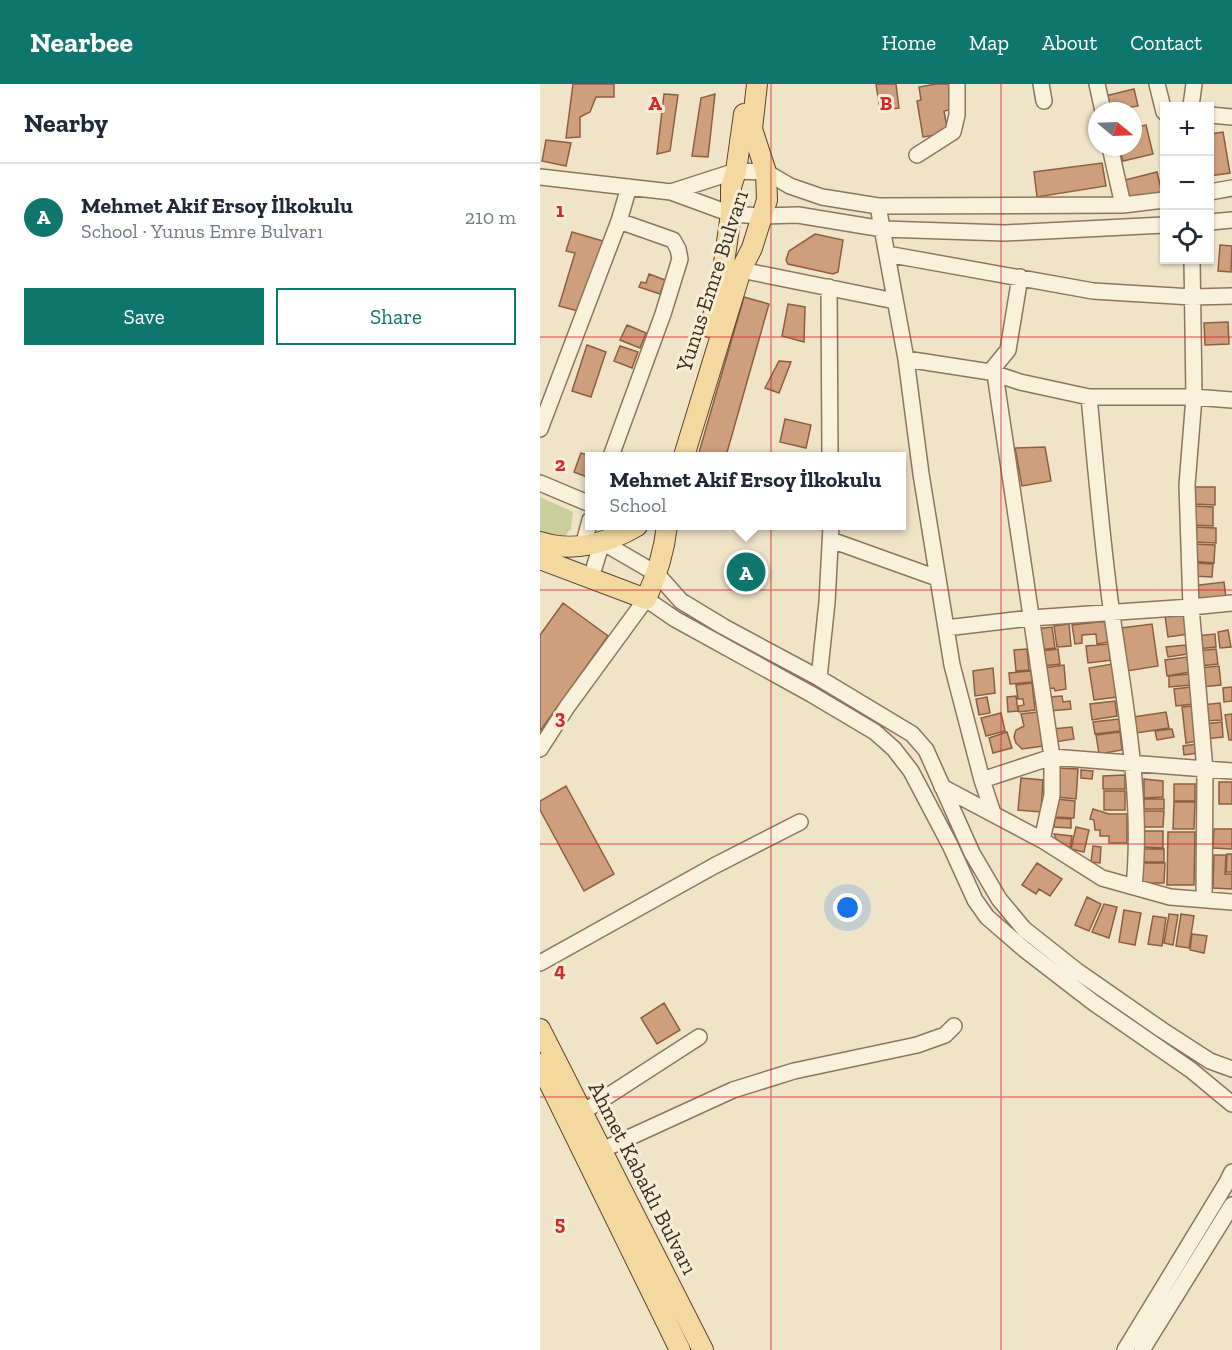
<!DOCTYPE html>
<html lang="en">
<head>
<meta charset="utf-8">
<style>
  :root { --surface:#fff; --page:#f6f6f7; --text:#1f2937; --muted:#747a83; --line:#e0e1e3; --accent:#0f766e }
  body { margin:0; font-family:"Zilla Slab",serif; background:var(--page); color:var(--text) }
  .controls { position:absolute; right:18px; top:18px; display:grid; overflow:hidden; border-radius:0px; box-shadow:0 2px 4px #0004 }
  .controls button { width:54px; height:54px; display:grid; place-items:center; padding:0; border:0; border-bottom:2px solid var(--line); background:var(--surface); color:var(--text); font:30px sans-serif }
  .compass { position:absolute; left:548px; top:18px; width:54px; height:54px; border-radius:50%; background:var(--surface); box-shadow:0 2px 4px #0004; rotate:109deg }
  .you { position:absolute; left:308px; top:824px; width:21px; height:21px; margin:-15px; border:4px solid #fff; border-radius:50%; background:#1a73e8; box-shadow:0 0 0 9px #1a73e833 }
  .badge { display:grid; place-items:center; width:39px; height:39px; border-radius:50%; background:var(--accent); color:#fff; font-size:20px; font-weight:700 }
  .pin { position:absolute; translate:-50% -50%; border:3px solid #fff; box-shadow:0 2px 6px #0006 }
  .popup { position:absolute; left:45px; top:368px; width:321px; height:78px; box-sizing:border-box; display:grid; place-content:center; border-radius:0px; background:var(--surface); filter:drop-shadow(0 2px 4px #0005); font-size:20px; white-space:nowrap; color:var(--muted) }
  .popup b { font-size:22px; color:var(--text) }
  .popup::after { content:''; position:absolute; left:50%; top:100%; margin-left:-12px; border:12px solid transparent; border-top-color:var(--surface) }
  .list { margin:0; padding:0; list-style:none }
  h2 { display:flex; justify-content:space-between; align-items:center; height:78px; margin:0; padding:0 24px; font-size:26px }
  h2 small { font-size:20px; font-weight:400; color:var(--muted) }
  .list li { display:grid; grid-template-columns:39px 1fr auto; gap:18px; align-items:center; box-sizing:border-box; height:108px; padding:0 24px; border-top:2px solid var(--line) }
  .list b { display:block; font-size:22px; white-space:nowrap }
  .list p { margin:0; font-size:20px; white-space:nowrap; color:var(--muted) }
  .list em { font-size:20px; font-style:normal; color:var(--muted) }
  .actions { display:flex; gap:12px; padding:18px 24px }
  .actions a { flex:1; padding:14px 0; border:2px solid var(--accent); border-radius:0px; text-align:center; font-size:21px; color:var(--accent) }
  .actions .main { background:var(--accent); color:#fff }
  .icon { flex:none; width:33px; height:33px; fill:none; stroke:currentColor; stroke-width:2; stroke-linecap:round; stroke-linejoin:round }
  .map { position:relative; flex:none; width:692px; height:1266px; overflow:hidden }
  header { display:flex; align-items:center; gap:36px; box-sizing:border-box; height:84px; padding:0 30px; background:var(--accent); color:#fff }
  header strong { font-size:28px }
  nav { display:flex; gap:33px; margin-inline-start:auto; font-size:21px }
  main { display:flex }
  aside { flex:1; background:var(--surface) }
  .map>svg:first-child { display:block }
</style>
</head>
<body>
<header>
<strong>Nearbee</strong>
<nav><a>Home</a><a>Map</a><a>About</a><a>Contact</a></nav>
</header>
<main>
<aside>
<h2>Nearby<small></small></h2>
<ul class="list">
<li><span class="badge">A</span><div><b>Mehmet Akif Ersoy İlkokulu</b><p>School · Yunus Emre Bulvarı</p></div><em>210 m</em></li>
</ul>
<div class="actions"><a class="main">Save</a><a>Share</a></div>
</aside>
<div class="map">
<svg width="692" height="1266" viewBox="0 0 692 1266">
  <rect width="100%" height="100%" fill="#f0e4c8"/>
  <path fill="#c9cf9b" d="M0 413 33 428 31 445 23 454 0 453Z"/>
  <path fill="#cf9f7d" stroke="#8d5f41" stroke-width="1.5" d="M33 0H74V13H56L50 28 40 33V53L26 54Z
    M336 0H356L359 24 340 26Z
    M396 0H410L414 25 404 27 408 49 383 53 377 17 381 16 379 3Z
    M594 5 598 22 568 27 565 12Z
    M124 10 138 11 130 67 117 70Z
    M175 10 168 73 152 72 161 14Z
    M606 41 613 70 583 77 579 63H575H593V44Z
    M683 48 690 89 670 92V50Z
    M6 56 31 59 26 82 2 77Z
    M562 79 566 102 497 113 494 88Z
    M617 88 622 109 590 116 585 96Z
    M32 148 63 157 42 228 19 222 35 169 26 167Z
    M275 150 303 156 298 188 293 190 248 180 246 176 249 167Z
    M680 161 692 162 691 188 678 187Z
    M109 190 125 196 120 210 99 203 101 198 106 199Z
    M204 213 229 220 186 372H158Z
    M248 220 265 223 264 258 242 252Z
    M688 238 689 260 665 261 664 239Z
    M87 241 106 249 100 264 80 256Z
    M47 261 66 268 51 313 32 307Z
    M80 262 98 268 92 284 74 277Z
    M239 277 251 278 239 309 225 304Z
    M245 335 271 341 266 364 240 358Z
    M505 363 511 397 482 402 475 364Z
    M41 369 50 372V394L34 388Z
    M655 403H675V421L654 420Z
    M654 422 673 423V442L653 441Z
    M653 443 676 444V459L653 458Z
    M653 460 675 461 674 479 652 477Z
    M654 479 673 480 672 493 653 492Z
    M684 498 686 514 654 519 652 502Z
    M23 519 68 552 0 647V551Z
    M645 529 648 550 628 553 625 532Z
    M567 537 569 558 557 560 556 550 542 551V559L535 560 532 541Z
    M529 540 531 562 517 563 514 542Z
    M612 540 618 582 587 587 581 544Z
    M512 543 515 564 499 566 496 545Z
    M688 546 691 563 680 564 678 548Z
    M675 550 676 563 657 565 656 552Z
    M570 560 572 576 548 579 546 562Z
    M646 561 647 570 628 573 626 563Z
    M487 565 489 586 476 587 474 566Z
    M518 565 520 580 503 582 501 567Z
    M676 565 678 580 659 582 657 567Z
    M647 573 650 588 627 592 625 576Z
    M572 580 577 613 554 616 549 584Z
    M524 581 526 605 515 607 514 604 506 605 504 584Z
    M679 582 681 601 661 603 659 584Z
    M453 584 455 609 435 612 433 587Z
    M491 587 492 598 470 600 469 589Z
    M650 590 651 601 629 603V592Z
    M492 599 495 626 479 628 478 622 484 621 483 615H478L476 601Z
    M651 603 653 620 636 622 634 605Z
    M692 603V617L684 618 683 604Z
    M476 612 478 627 468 628 467 613Z
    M522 612 523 618 530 617 531 625 510 627 509 613Z
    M447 613 450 629 439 631 436 615Z
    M575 617 577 632 552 636 550 620Z
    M680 619 682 636 663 637 662 621Z
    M653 622 657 657 646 659 642 623Z
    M498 628 503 662 482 665 476 659 474 653 476 646 484 642 481 630Z
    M626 628 629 644 596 649 594 633Z
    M461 629 465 647 446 652 441 634Z
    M692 630V656H689L685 631Z
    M579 635 580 647 555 650 553 638Z
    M682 638 683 653 665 655 664 640Z
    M532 643 534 655 515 658 513 645Z
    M632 645 634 653 617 656 615 647Z
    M467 648 472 664 453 669 449 654Z
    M580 648 582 666 559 670 556 651Z
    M656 660 658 669 644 671 643 662Z
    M519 684 538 685 536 715 517 713Z
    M541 686 553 687 552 695 541 694Z
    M585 691V705H563V692Z
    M481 694 503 696 501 728 478 726Z
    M604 695 623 697V713L604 714Z
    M679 698H692V720H679Z
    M634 700H655V717H634Z
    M26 702 74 790 44 807 0 726V717Z
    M564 707H585V726H564Z
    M516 715 535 717 534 734 515 733Z
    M604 715H624V725H604Z
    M634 718H655L654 745H633Z
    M553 725 569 730H587V759H569V752H560V746H555L554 736 550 735Z
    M604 727H624L623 743H604Z
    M515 734 531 735V744L514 743Z
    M536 743 549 746 544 768 531 765Z
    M674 745H692V765L673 764Z
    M602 747H623V764L602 763Z
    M628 748H655L654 801H627Z
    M514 750 532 752 530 764 517 756Z
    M553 762 561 763 560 779 551 778Z
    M602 765H624V778H602Z
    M687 770H692V788H686Z
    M674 771H686L685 790H692V805L673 804Z
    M497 779 522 795 510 812 499 805 496 810 482 801Z
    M602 779H625L624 799H602Z
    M547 813 561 820 549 847 535 841Z
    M564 820 577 823 569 854 552 848Z
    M584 826 601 829 595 861 579 858Z
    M629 830 638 831 633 861 624 859Z
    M641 830 654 832 649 864 636 862Z
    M613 832 626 834 622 862 608 860Z
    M652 850 667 852 664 869 650 866Z
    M124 919 140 946 117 960 101 934Z"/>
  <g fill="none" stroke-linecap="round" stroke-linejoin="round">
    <g stroke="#8d765c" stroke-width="18">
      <path id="minor" d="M501 0 504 17
        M557 0 563 27
        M617 0 624 28
        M651 22 654 0
        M670 31 692 33
        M570 63 583 121
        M377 71 413 48 417 31V0
        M0 93 131 108 191 130 221 132 258 131 343 145 465 149 624 141
        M131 108 196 87 226 88 250 102 282 113 338 122 583 121 624 116
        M670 108 692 104
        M338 122 366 275 381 390 412 581 442 696 453 729
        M670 138 692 136
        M347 170 553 207 652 213 692 212
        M652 176 654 313 647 401 651 523 665 686 664 815
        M201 186 355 217
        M289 203 290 372
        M366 275 450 288 480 298 549 313H654L692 316
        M450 288 468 266 480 193
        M455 290 512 673V711L502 756
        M549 313C556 386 562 459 572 531 585 621 603 712 594 803
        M0 345 79 137 89 103
        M71 372 123 230 140 175 138 165 133 156 79 137
        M0 399 50 420
        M291 456 397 494
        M43 462 50 436
        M51 494 62 458 117 490 141 517 184 543 279 594 372 650 386 666 432 769 459 815 484 845 537 887 622 946 670 977 692 985
        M406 544 491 534 651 523 692 519
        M279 594 287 518 291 442
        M0 665 27 623 106 515 135 535 271 610 335 648 354 665 371 687 410 761 435 816 447 833 484 865 554 919 651 986 692 1020
        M442 696 512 673 692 687
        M402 703 502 756 562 794 630 813 692 818
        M0 879 174 782 260 738
        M43 1028 159 953
        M62 1066 193 1006 254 987 377 961 405 951 414 942
        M585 1266 686 1100 692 1088
        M602 1266 692 1121"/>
    </g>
    <g stroke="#5b4430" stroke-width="22">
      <path id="major" d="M170 243 180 207 191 130V103L196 87 204 30
        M144 372 201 186 212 164 227 116 226 88 212 45 217 0
        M0 458C33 469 68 459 97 442
        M0 475 106 515C117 491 124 468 127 442
        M0 945 163 1266
        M0 980 140 1266"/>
    </g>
    <use href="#minor" stroke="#faf1dc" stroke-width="15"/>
    <use href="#major" stroke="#f3d9a0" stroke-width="20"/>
  </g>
  <path fill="none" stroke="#d62828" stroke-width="1.5" stroke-opacity="0.55" d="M231 0V1266M461 0V1266M0 253H692M0 506H692M0 760H692M0 1013H692"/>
  <g text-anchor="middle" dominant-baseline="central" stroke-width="6" stroke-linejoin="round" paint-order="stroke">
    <g font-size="22" fill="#3d2e20" stroke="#f7eed8">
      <text transform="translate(172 197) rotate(-72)">Yunus Emre Bulvarı</text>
      <text transform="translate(103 1094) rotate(63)">Ahmet Kabaklı Bulvarı</text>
    </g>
  </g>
  <g font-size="20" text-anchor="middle" font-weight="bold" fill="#d62828" stroke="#f7eed8" stroke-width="6" stroke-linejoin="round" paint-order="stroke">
    <text x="115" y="26">A</text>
    <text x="346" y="26">B</text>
    <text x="20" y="133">1</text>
    <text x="20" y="387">2</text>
    <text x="20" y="640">3</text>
    <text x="20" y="893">4</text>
    <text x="20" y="1146">5</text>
  </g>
</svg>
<div class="controls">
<button>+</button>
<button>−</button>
<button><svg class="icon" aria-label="locate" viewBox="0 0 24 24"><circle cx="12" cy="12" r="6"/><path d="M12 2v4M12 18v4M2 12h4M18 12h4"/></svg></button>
</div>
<svg class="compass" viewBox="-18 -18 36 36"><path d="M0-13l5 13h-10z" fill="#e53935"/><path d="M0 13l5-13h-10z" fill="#747a83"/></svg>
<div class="you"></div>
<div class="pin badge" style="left:206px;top:488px">A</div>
<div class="popup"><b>Mehmet Akif Ersoy İlkokulu</b>School</div>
</div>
</main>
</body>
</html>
